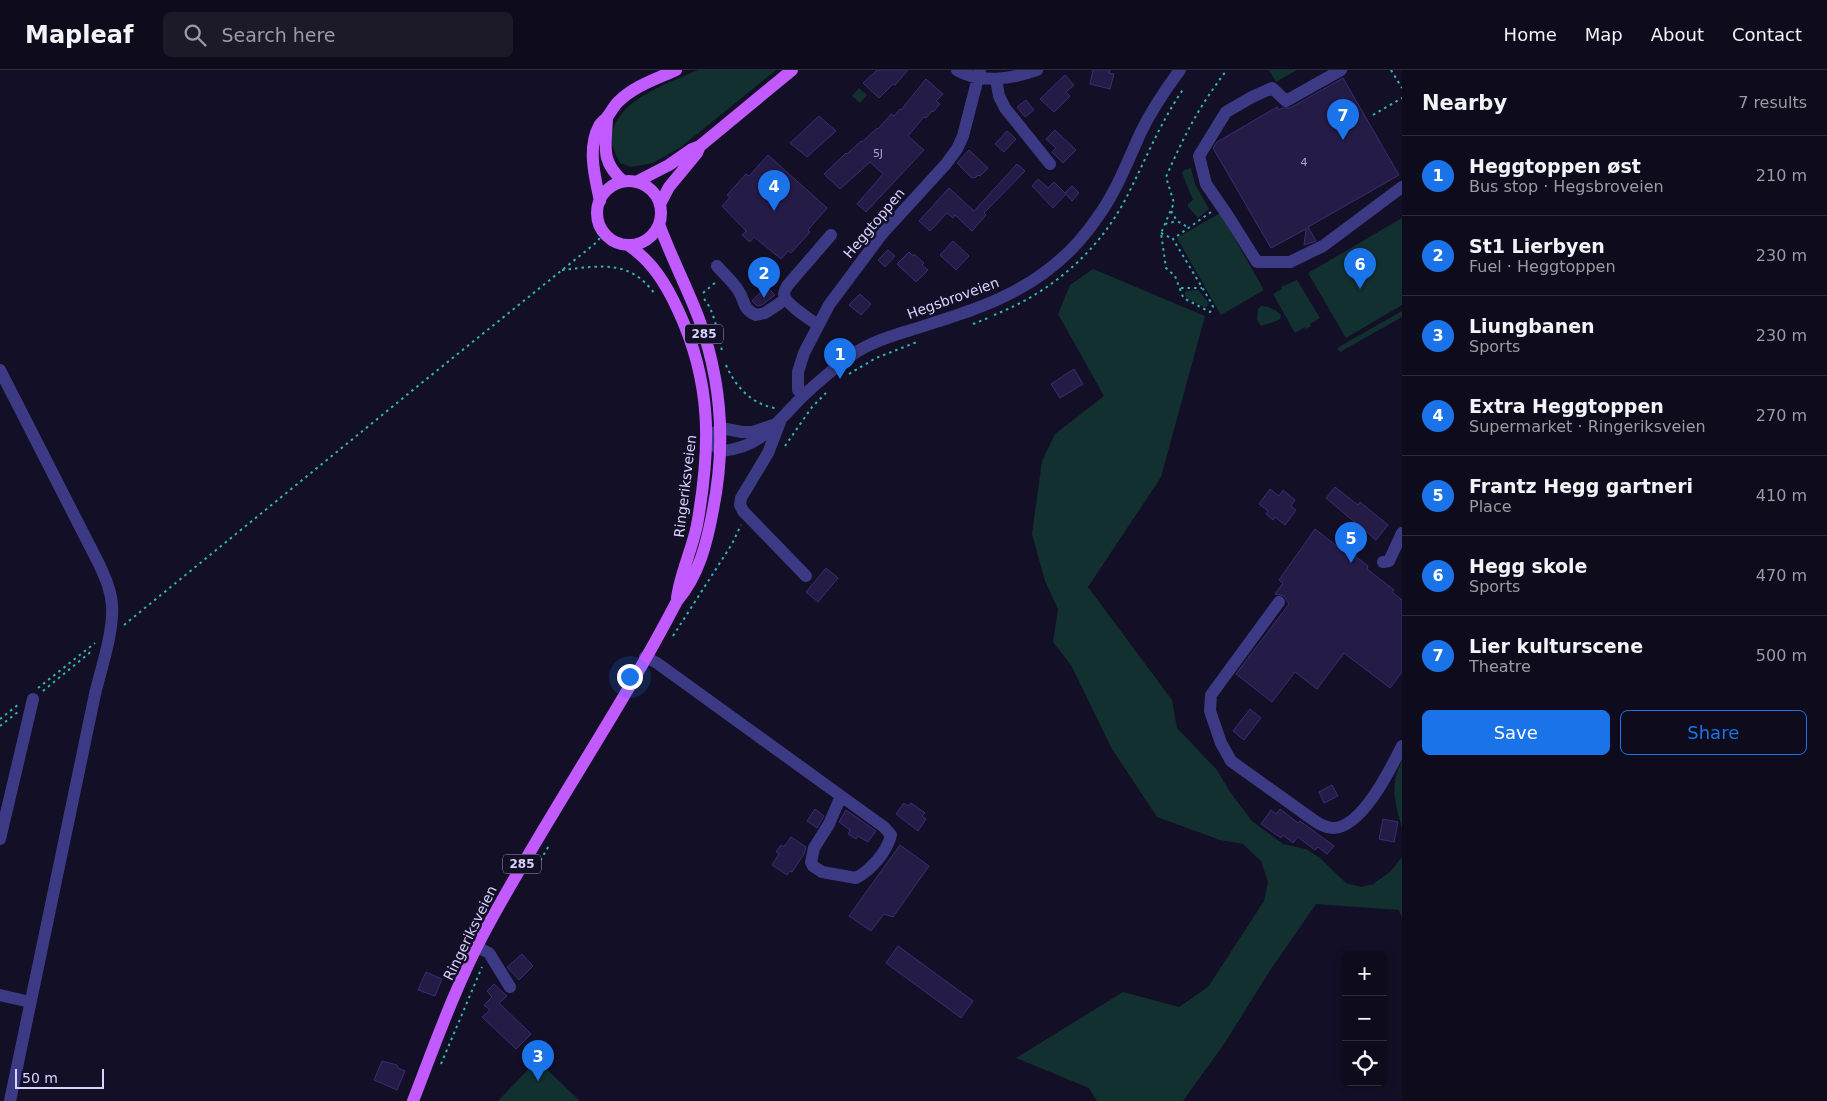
<!DOCTYPE html>
<html lang="en">
<head>
<meta charset="utf-8">
<style>
  :root { --surface:#0e0b1c; --page:#1c1929; --text:#f1f3f6; --muted:#9b9ba3; --line:#2e2b3b; --accent:#1a73e8 }
  body { margin:0; font-family:"DejaVu Sans",sans-serif; background:var(--page); color:var(--text) }
  .controls { position:absolute; right:15px; bottom:15px; display:grid; overflow:hidden; border-radius:8px; box-shadow:0 2px 8px #0003 }
  .controls button { width:45px; height:45px; display:grid; place-items:center; padding:0; border:0; border-bottom:1px solid var(--line); background:var(--surface); color:var(--text); font:25px sans-serif }
  .scale { position:absolute; left:15px; bottom:12px; width:89px; box-sizing:border-box; padding-left:5px; border:2px solid #d9d4ff; border-top:0; font-size:14px; line-height:18px; white-space:nowrap; color:#d9d4ff; -webkit-text-stroke:4px #130f26; paint-order:stroke }
  .you { position:absolute; left:629px; top:606px; width:18px; height:18px; margin:-12px; border:4px solid #fff; border-radius:50%; background:#1a73e8; box-shadow:0 0 0 8px #1a73e833 }
  .badge { display:grid; place-items:center; width:32px; height:32px; border-radius:50%; background:var(--accent); color:#fff; font-size:16px; font-weight:700 }
  .pin { position:absolute; translate:-50% -41px; filter:drop-shadow(0 1px 2px #0008) }
  .pin::after { content:''; position:absolute; top:26px; width:18px; height:15px; background:inherit; clip-path:polygon(0 0,100% 0,50% 100%) }
  .list { margin:0; padding:0; list-style:none }
  h2 { display:flex; justify-content:space-between; align-items:center; height:65px; margin:0; padding:0 20px; font-size:21px }
  h2 small { font-size:16px; font-weight:400; color:var(--muted) }
  .list li { display:grid; grid-template-columns:32px 1fr auto; gap:15px; align-items:center; box-sizing:border-box; height:80px; padding:0 20px; border-top:1px solid var(--line) }
  .list b { display:block; font-size:19px; white-space:nowrap }
  .list p { margin:0; font-size:16px; white-space:nowrap; color:var(--muted) }
  .list em { font-size:16px; font-style:normal; color:var(--muted) }
  .actions { display:flex; gap:10px; padding:15px 20px }
  .actions a { flex:1; padding:11px 0; border:1px solid var(--accent); border-radius:8px; text-align:center; font-size:18px; color:var(--accent) }
  .actions .main { background:var(--accent); color:#fff }
  .icon { flex:none; width:28px; height:28px; fill:none; stroke:currentColor; stroke-width:2; stroke-linecap:round; stroke-linejoin:round }
  .map { position:relative; flex:none; width:1402px; height:1031px; overflow:hidden }
  header { display:flex; align-items:center; gap:30px; box-sizing:border-box; height:70px; padding:0 25px; background:var(--surface); border-bottom:1px solid var(--line) }
  header strong { font-size:24px }
  nav { display:flex; gap:28px; margin-inline-start:auto; font-size:18px }
  .search { width:350px; height:45px; background:var(--page); display:flex; align-items:center; gap:12px; box-sizing:border-box; padding:0 18px; border-radius:8px; color:var(--muted); font-size:19px }
  main { display:flex }
  aside { flex:1; background:var(--surface) }
  .map>svg:first-child { display:block }
</style>
</head>
<body>
<header>
<strong>Mapleaf</strong>
<div class="search"><svg class="icon" aria-label="search" viewBox="0 0 24 24"><circle cx="10" cy="10" r="6"/><path d="M15 15l6 6"/></svg>Search here</div>
<nav><a>Home</a><a>Map</a><a>About</a><a>Contact</a></nav>
</header>
<main>
<div class="map">
<svg width="1402" height="1031" viewBox="0 0 1402 1031">
  <rect width="100%" height="100%" fill="#130f26"/>
  <path fill="#12302f" d="M698 0H776L681 77 653 93 631 97 620 93C616 85 611 76 612 67 615 30 669 13 698 0Z
    M1269 0H1297L1276 12Z
    M859 18 867 25 860 33 852 26Z
    M1191 98 1195 114 1209 139 1198 148 1188 137V134L1193 130 1182 103 1184 100Z
    M1220 143 1264 220 1221 245 1177 168Z
    M1402 148V235L1346 268 1308 203Z
    M1093 199 1205 246 1161 407 1088 517 1172 630 1177 658 1217 700 1230 722 1252 751 1283 774 1306 779 1320 788 1346 813 1361 817 1373 814 1390 802 1402 787V782V848L1399 840 1316 834 1269 902 1226 971 1183 1031H1097L1089 1018 1016 988 1123 922 1179 937 1208 917 1264 831 1268 812 1261 791 1243 774 1220 770 1157 747 1112 679 1071 595 1053 572 1058 539 1045 511 1032 464 1042 391 1055 364 1104 326 1058 244 1070 215Z
    M1297 210 1320 248 1310 254 1311 256 1306 259 1305 257 1295 263 1273 224 1282 219 1281 217Z
    M1198 220 1209 233 1207 237H1204L1188 229 1185 226V221Z
    M1261 236C1268 236 1276 240 1281 245L1280 249 1274 252 1261 256 1257 250 1258 239Z
    M1402 241V247L1340 282 1337 278Z
    M1402 691V758C1395 732 1389 716 1402 691Z
    M537 990 580 1031H498Z"/>
  <path fill="#241b47" stroke="#3b2d73" d="M877 0H908L895 15 893 14 879 28 863 13Z
    M1093 0H1110L1109 3 1114 4 1110 19 1090 14Z
    M1065 5 1074 15 1066 22 1070 26 1054 42 1040 29Z
    M1343 8 1399 105 1308 157 1316 171 1304 175 1306 159 1271 178 1213 78 1217 72 1277 37 1279 40 1282 38H1290Z
    M926 9 943 24 936 31 940 34 933 42 932 41 926 48 924 47 908 66 924 80 866 142 857 134 883 104 870 92 840 119 824 104 846 83 847 84 861 71 862 72 877 58 878 59 891 44 894 46 900 39 901 40Z
    M1026 30 1034 40 1025 47 1017 37Z
    M819 46 836 61 807 87 790 73Z
    M1055 60 1076 80 1063 93 1052 82 1056 78 1046 69Z
    M1007 61 1016 69 1004 82 995 74Z
    M969 80 988 98 980 106 978 105 975 108 974 107 972 108 957 93Z
    M768 85 827 138 808 160 810 162 791 183 788 181 781 189 754 167 750 172 742 165 746 161 722 136 730 127 727 125 746 104 749 106Z
    M1017 94 1025 101 984 143 986 145 972 161 955 145 953 148 947 143 930 161 919 151 949 118 974 141Z
    M1038 109 1048 118 1054 112 1065 123 1072 116 1079 123 1072 131 1066 124 1053 138 1032 116Z
    M953 171 969 186 956 200 940 185Z
    M888 180 895 186 885 197 878 190Z
    M909 182 913 186 914 184 924 193 922 195 928 200 916 212 897 194Z
    M766 216 775 225 762 235 757 236 752 231Z
    M860 224 871 234 861 245 849 235Z
    M1074 299 1083 314 1060 328 1051 314Z
    M1335 417 1358 435 1360 432 1388 455 1376 470 1326 428Z
    M1270 419 1279 426 1283 420 1295 430 1291 436 1296 440 1285 455 1275 447 1273 450 1266 444 1268 441 1259 434Z
    M1315 459 1343 481 1345 478 1368 496 1367 499 1394 520 1392 522 1402 530V602L1390 618 1344 583 1317 619 1295 602 1272 632 1236 604 1289 534 1284 526 1275 524 1283 513 1279 510Z
    M826 498 838 508 818 532 806 522Z
    M1250 639 1261 648 1244 670 1233 661Z
    M1332 715 1338 726 1324 733 1319 722Z
    M904 733 908 736 911 733 925 743 922 746 926 749 918 761 896 744Z
    M815 739 824 746 817 758 807 751Z
    M1280 739 1298 753 1300 751 1334 776 1327 784 1318 777 1315 780 1298 767 1293 773 1283 765 1281 768 1261 754 1271 740 1276 744Z
    M846 740 876 761 868 772 858 766 856 769 848 764 850 760 839 752Z
    M1383 749 1398 752 1394 772 1379 769Z
    M791 767 806 777 804 784 792 802 790 801 787 805 772 795 779 784 776 782 781 775 784 777Z
    M900 775 929 796 893 847 884 844 871 861 849 846Z
    M898 876 973 931 961 948 886 893Z
    M522 884 533 896 519 910 507 897Z
    M426 902 442 909 435 926 418 920Z
    M494 914 507 926 499 933 531 964 516 979 482 947 490 940 484 935 492 927 487 921Z
    M382 991 397 995 398 998 405 1001 397 1020 374 1010Z"/>
  <g fill="none" stroke-linecap="round" stroke-linejoin="round">
    <path stroke="#2fb8b0" stroke-width="2" stroke-dasharray="2.5 4" stroke-linecap="butt" d="M1391 0 1402 18
      M1373 45 1402 28
      M1171 141 1177 151 1189 158
      M1211 142 1173 169 1212 234 1213 237 1210 242 1187 230 1183 227 1175 206 1166 198 1161 163 1174 133 1166 107C1184 66 1199 36 1227 0
      M1165 154 1177 151
      M1161 163 1173 169
      M562 200C601 196 629 189 655 224
      M1181 218H1202
      M703 223 716 212
      M704 229C714 240 719 266 722 281
      M994 245C1049 223 1095 185 1124 132 1144 94 1159 54 1184 18
      M973 254 988 248
      M726 295C735 316 751 334 775 338
      M849 304 876 288 917 272
      M785 376 812 337 826 323
      M124 555 424 311 597 172 604 162
      M673 566 732 474 741 455
      M38 618 95 573
      M43 621 93 580
      M0 649 19 634
      M0 656 18 642
      M537 796 550 774
      M441 994 482 897"/>
    <path stroke="#3d3a85" stroke-width="12" d="M957 0C980 14 1013 9 1037 0
      M1341 0 1286 31 1272 18 1252 27 1226 42 1199 86 1206 114 1228 146 1257 192H1290L1323 176 1402 117
      M996 9 999 26 1005 38 1050 94
      M717 196C724 204 733 212 738 220 746 231 741 238 756 245L765 243 786 229
      M818 255C811 250 784 233 784 224 784 221 786 219 787 216L831 165
      M0 300 99 494C105 507 111 520 112 535 114 561 101 599 95 624L10 1031
      M803 326 798 320V302L804 283 829 235 882 164 946 94 957 79 963 66 980 0
      M780 352 768 383 741 428 740 435 743 441 806 506
      M773 355 753 362H742L721 358 707 369 721 381C761 378 776 353 803 326 819 311 837 296 855 283 871 272 892 266 911 260 945 249 981 239 1013 222 1046 205 1076 179 1097 148 1116 122 1127 93 1140 64 1151 41 1165 20 1180 0
      M1383 492 1389 491 1402 463
      M1279 532 1211 625 1210 641 1221 673 1231 691 1312 749C1318 753 1325 758 1333 758 1362 758 1391 698 1402 676
      M645 587 657 593 841 726
      M841 726 884 757 891 765C887 782 871 800 856 808L822 802 813 796 811 792 814 778 829 754Z
      M0 769 33 629
      M477 877 489 883 510 917
      M0 925 30 932"/>
    <path stroke="#c25bff" stroke-width="12" d="M607 48C606 76 600 91 623 111
      M597 143a32 32 0 1 1 64 0a32 32 0 1 1-64 0Z
      M636 112 669 95 692 79 700 76 792 0
      M600 131C595 108 587 78 599 56 601 52 605 50 607 47 611 42 614 36 618 32 634 16 656 9 676 0
      M660 134 669 117 697 83 700 76
      M628 175C652 191 666 214 678 240 712 313 711 377 697 455 692 480 680 504 677 528
      M413 1031C435 974 456 915 485 861 545 749 619 643 677 531 699 505 707 473 713 440 726 375 722 312 699 249 687 217 671 187 659 154"/>
  </g>
  <g text-anchor="middle" dominant-baseline="central" stroke-width="5" stroke-linejoin="round" paint-order="stroke">
    <g font-size="11" fill="#aca6d1">
      <text x="878" y="83">5J</text>
      <text x="1304" y="92">4</text>
    </g>
    <g fill="#130f26" stroke="#9e99be" stroke-width="1">
      <rect x="685" y="254.5" width="38" height="19" rx="4"/>
      <rect x="503" y="784.5" width="38" height="19" rx="4"/>
    </g>
    <g font-size="12" font-weight="bold" fill="#d9d4ff">
      <text x="704" y="264">285</text>
      <text x="522" y="794">285</text>
    </g>
    <g font-size="14" fill="#d9d4ff" stroke="#130f26">
      <text transform="translate(874 153) rotate(-50)">Heggtoppen</text>
      <text transform="translate(953 228) rotate(-20)">Hegsbroveien</text>
      <text transform="translate(685 416) rotate(-83)">Ringeriksveien</text>
      <text transform="translate(470 863) rotate(-64)">Ringeriksveien</text>
    </g>
  </g>
</svg>
<div class="controls">
<button>+</button>
<button>−</button>
<button><svg class="icon" aria-label="locate" viewBox="0 0 24 24"><circle cx="12" cy="12" r="6"/><path d="M12 2v4M12 18v4M2 12h4M18 12h4"/></svg></button>
</div>
<div class="scale">50 m</div>
<div class="you"></div>
<div class="pin badge" style="left:840px;top:309px">1</div>
<div class="pin badge" style="left:764px;top:228px">2</div>
<div class="pin badge" style="left:538px;top:1011px">3</div>
<div class="pin badge" style="left:774px;top:141px">4</div>
<div class="pin badge" style="left:1351px;top:493px">5</div>
<div class="pin badge" style="left:1360px;top:219px">6</div>
<div class="pin badge" style="left:1343px;top:70px">7</div>
</div>
<aside>
<h2>Nearby<small>7 results</small></h2>
<ul class="list">
<li><span class="badge">1</span><div><b>Heggtoppen øst</b><p>Bus stop · Hegsbroveien</p></div><em>210 m</em></li>
<li><span class="badge">2</span><div><b>St1 Lierbyen</b><p>Fuel · Heggtoppen</p></div><em>230 m</em></li>
<li><span class="badge">3</span><div><b>Liungbanen</b><p>Sports</p></div><em>230 m</em></li>
<li><span class="badge">4</span><div><b>Extra Heggtoppen</b><p>Supermarket · Ringeriksveien</p></div><em>270 m</em></li>
<li><span class="badge">5</span><div><b>Frantz Hegg gartneri</b><p>Place</p></div><em>410 m</em></li>
<li><span class="badge">6</span><div><b>Hegg skole</b><p>Sports</p></div><em>470 m</em></li>
<li><span class="badge">7</span><div><b>Lier kulturscene</b><p>Theatre</p></div><em>500 m</em></li>
</ul>
<div class="actions"><a class="main">Save</a><a>Share</a></div>
</aside>
</main>
</body>
</html>
